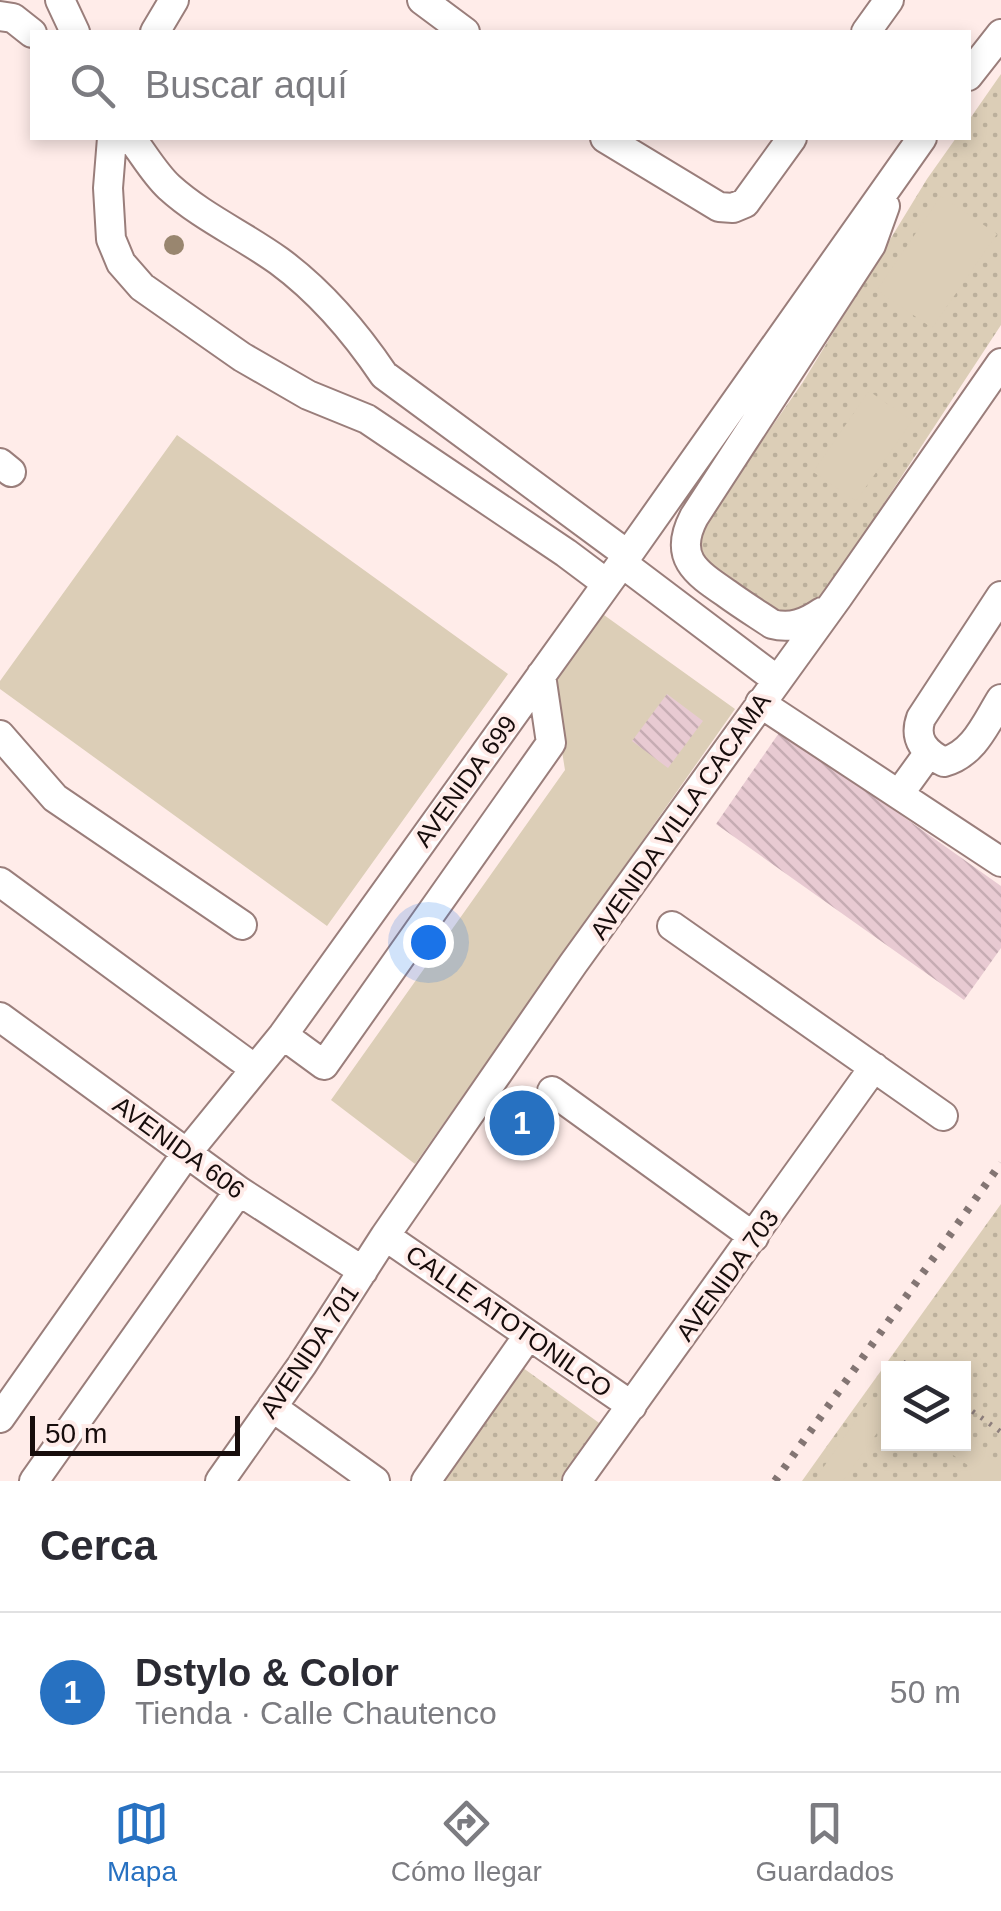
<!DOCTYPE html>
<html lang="es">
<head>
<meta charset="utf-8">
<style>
  :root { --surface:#fff; --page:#f7f7f7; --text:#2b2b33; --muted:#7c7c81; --line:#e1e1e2; --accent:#2771c1 }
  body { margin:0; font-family:Helvetica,sans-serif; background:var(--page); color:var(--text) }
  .controls { position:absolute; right:30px; bottom:30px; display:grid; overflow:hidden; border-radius:0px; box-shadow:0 5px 15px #0003 }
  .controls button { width:90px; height:90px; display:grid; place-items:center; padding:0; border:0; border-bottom:2px solid var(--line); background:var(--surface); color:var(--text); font:50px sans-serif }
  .scale { position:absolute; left:30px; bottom:25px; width:210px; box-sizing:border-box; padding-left:10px; border:5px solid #170d0c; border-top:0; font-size:28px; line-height:35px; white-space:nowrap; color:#170d0c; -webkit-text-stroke:8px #ffece9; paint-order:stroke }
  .you { position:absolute; left:428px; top:942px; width:35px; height:35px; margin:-25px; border:8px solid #fff; border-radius:50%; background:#1a73e8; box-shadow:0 0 0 15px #1a73e833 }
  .badge { display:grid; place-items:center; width:65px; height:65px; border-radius:50%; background:var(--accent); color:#fff; font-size:32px; font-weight:700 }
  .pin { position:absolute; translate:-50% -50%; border:5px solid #fff; box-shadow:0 2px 10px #0006 }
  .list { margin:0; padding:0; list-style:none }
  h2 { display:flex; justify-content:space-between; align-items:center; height:130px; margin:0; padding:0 40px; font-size:42px }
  h2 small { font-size:32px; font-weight:400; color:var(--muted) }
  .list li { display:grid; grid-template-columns:65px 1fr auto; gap:30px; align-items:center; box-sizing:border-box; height:160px; padding:0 40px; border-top:2px solid var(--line) }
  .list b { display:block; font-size:38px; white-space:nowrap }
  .list p { margin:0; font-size:32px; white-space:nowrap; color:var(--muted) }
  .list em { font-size:32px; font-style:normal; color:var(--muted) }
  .icon { flex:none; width:55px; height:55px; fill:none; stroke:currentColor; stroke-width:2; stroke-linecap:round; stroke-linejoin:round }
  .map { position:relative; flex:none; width:1001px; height:1481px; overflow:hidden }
  .search { position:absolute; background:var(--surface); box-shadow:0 5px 15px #0003; left:30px; right:30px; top:30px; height:110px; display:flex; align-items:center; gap:25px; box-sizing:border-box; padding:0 35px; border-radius:0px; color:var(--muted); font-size:38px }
  .sheet { height:290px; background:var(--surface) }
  nav { display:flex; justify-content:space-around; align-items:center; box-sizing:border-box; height:140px; border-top:2px solid var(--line); background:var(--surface); font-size:28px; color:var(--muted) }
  nav a { display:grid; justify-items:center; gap:5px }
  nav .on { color:var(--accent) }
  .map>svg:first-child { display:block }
</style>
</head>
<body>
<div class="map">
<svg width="1001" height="1481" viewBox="0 0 1001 1481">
  <defs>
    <pattern id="park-dots" width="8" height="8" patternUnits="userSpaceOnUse" patternTransform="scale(2.5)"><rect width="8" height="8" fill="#dcceb7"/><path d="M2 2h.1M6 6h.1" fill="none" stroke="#bcb09c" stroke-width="1.8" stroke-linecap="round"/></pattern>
    <pattern id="building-back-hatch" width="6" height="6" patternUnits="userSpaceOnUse" patternTransform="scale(2.5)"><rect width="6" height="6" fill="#e8cad2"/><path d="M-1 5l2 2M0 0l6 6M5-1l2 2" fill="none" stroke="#c6acb3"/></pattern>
  </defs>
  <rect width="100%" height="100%" fill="#ffece9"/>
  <path fill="url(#park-dots)" fill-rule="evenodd" d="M1001 74V325L810 616 791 624 736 594 697 553 702 527 803 382 927 179 956 138H968L969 120Z
    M1001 1204V1481H802L829 1443ZM888 1368H964V1444H888Z
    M519 1365 602 1425 561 1481H437Z"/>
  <path fill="#dcceb7" d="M941 196 997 234 932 328 877 290Z
    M869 391 912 421 856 501 813 472Z
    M177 435 508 674 327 926 0 689V681Z
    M597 610 735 709 415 1164 331 1100 565 770 550 676Z
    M888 1392V1424L877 1433 843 1481H814L869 1401Z
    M964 1438 997 1463 1001 1469V1481H972L969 1466 937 1444H964Z"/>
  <path fill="url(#building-back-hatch)" d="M667 694 703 721 668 768 632 741Z
    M781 730 1001 886V948L964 1000 716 824Z"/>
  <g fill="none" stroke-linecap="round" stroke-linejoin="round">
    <g stroke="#9a7e7b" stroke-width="32">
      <path id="minor" d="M60 0 75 32
        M422 0 465 32
        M0 16 13 18 32 33
        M155 32 174 0
        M866 32 889 0
        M968 76 1001 34
        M112 138 108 188 111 239 121 263 142 287 242 357 308 395 367 419 566 553 606 583
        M131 138C143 153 154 173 169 187 202 217 243 235 279 261 321 292 355 332 384 375L628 555
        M605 138 719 207 733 208 745 203 792 138
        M0 463 11 472
        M622 563 777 680
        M1001 596 921 718C913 740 926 753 944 762 974 754 986 723 1001 699
        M822 612C806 623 791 629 772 624 757 614 741 604 726 593 695 572 673 557 694 517L871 245 885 206
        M760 703 1001 862
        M0 735 55 798 242 925
        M899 794 928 754
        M0 882 255 1069
        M672 926 943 1116
        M0 1017 239 1191 363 1271
        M283 1035 324 1065 551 743 541 675
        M552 1091 754 1237
        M385 1236 632 1406
        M272 1407 375 1481
        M0 1418 186 1154 283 1035 622 563 922 138
        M34 1481 239 1191
        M220 1481 302 1365 385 1236 573 964 838 597 1001 363
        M426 1481 528 1336
        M577 1481 874 1067"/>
    </g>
    <path stroke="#8d7e7c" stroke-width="5" stroke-dasharray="2.5 8" stroke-linecap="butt" d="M903 1362 912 1368
      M964 1405 1001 1432"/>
    <use href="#minor" stroke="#fff" stroke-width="28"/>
    <path stroke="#837573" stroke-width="8" stroke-dasharray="5 10" stroke-linecap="butt" d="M775 1481 1001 1163"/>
  </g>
  <circle fill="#99866f" cx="174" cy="245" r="10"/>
  <g text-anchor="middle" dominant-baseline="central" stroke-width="8" stroke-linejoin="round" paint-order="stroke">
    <g font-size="25" fill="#170d0c" stroke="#ffece9">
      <text transform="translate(465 781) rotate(-54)">AVENIDA 699</text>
      <text transform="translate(680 816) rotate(-55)">AVENIDA VILLA CACAMA</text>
      <text transform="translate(179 1147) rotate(36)">AVENIDA 606</text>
      <text transform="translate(727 1275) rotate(-54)">AVENIDA 703</text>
      <text transform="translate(509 1321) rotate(35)">CALLE ATOTONILCO</text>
      <text transform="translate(309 1351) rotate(-56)">AVENIDA 701</text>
    </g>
  </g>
</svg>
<div class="controls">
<button><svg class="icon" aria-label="layers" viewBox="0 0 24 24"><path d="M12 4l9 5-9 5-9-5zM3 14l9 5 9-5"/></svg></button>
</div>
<div class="scale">50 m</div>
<div class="you"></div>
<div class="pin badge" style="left:522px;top:1123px">1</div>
<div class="search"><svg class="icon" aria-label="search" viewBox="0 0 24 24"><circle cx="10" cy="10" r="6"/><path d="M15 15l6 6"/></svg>Buscar aquí</div>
</div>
<section class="sheet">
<h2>Cerca<small></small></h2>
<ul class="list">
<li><span class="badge">1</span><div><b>Dstylo &amp; Color</b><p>Tienda · Calle Chautenco</p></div><em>50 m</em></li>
</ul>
</section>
<nav>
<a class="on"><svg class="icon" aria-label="map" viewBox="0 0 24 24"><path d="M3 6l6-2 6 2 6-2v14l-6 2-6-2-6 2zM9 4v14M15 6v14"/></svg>Mapa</a>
<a><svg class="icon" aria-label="directions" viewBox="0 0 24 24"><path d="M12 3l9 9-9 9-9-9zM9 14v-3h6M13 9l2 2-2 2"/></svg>Cómo llegar</a>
<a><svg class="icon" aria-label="saved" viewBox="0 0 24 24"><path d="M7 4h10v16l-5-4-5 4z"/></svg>Guardados</a>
</nav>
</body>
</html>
